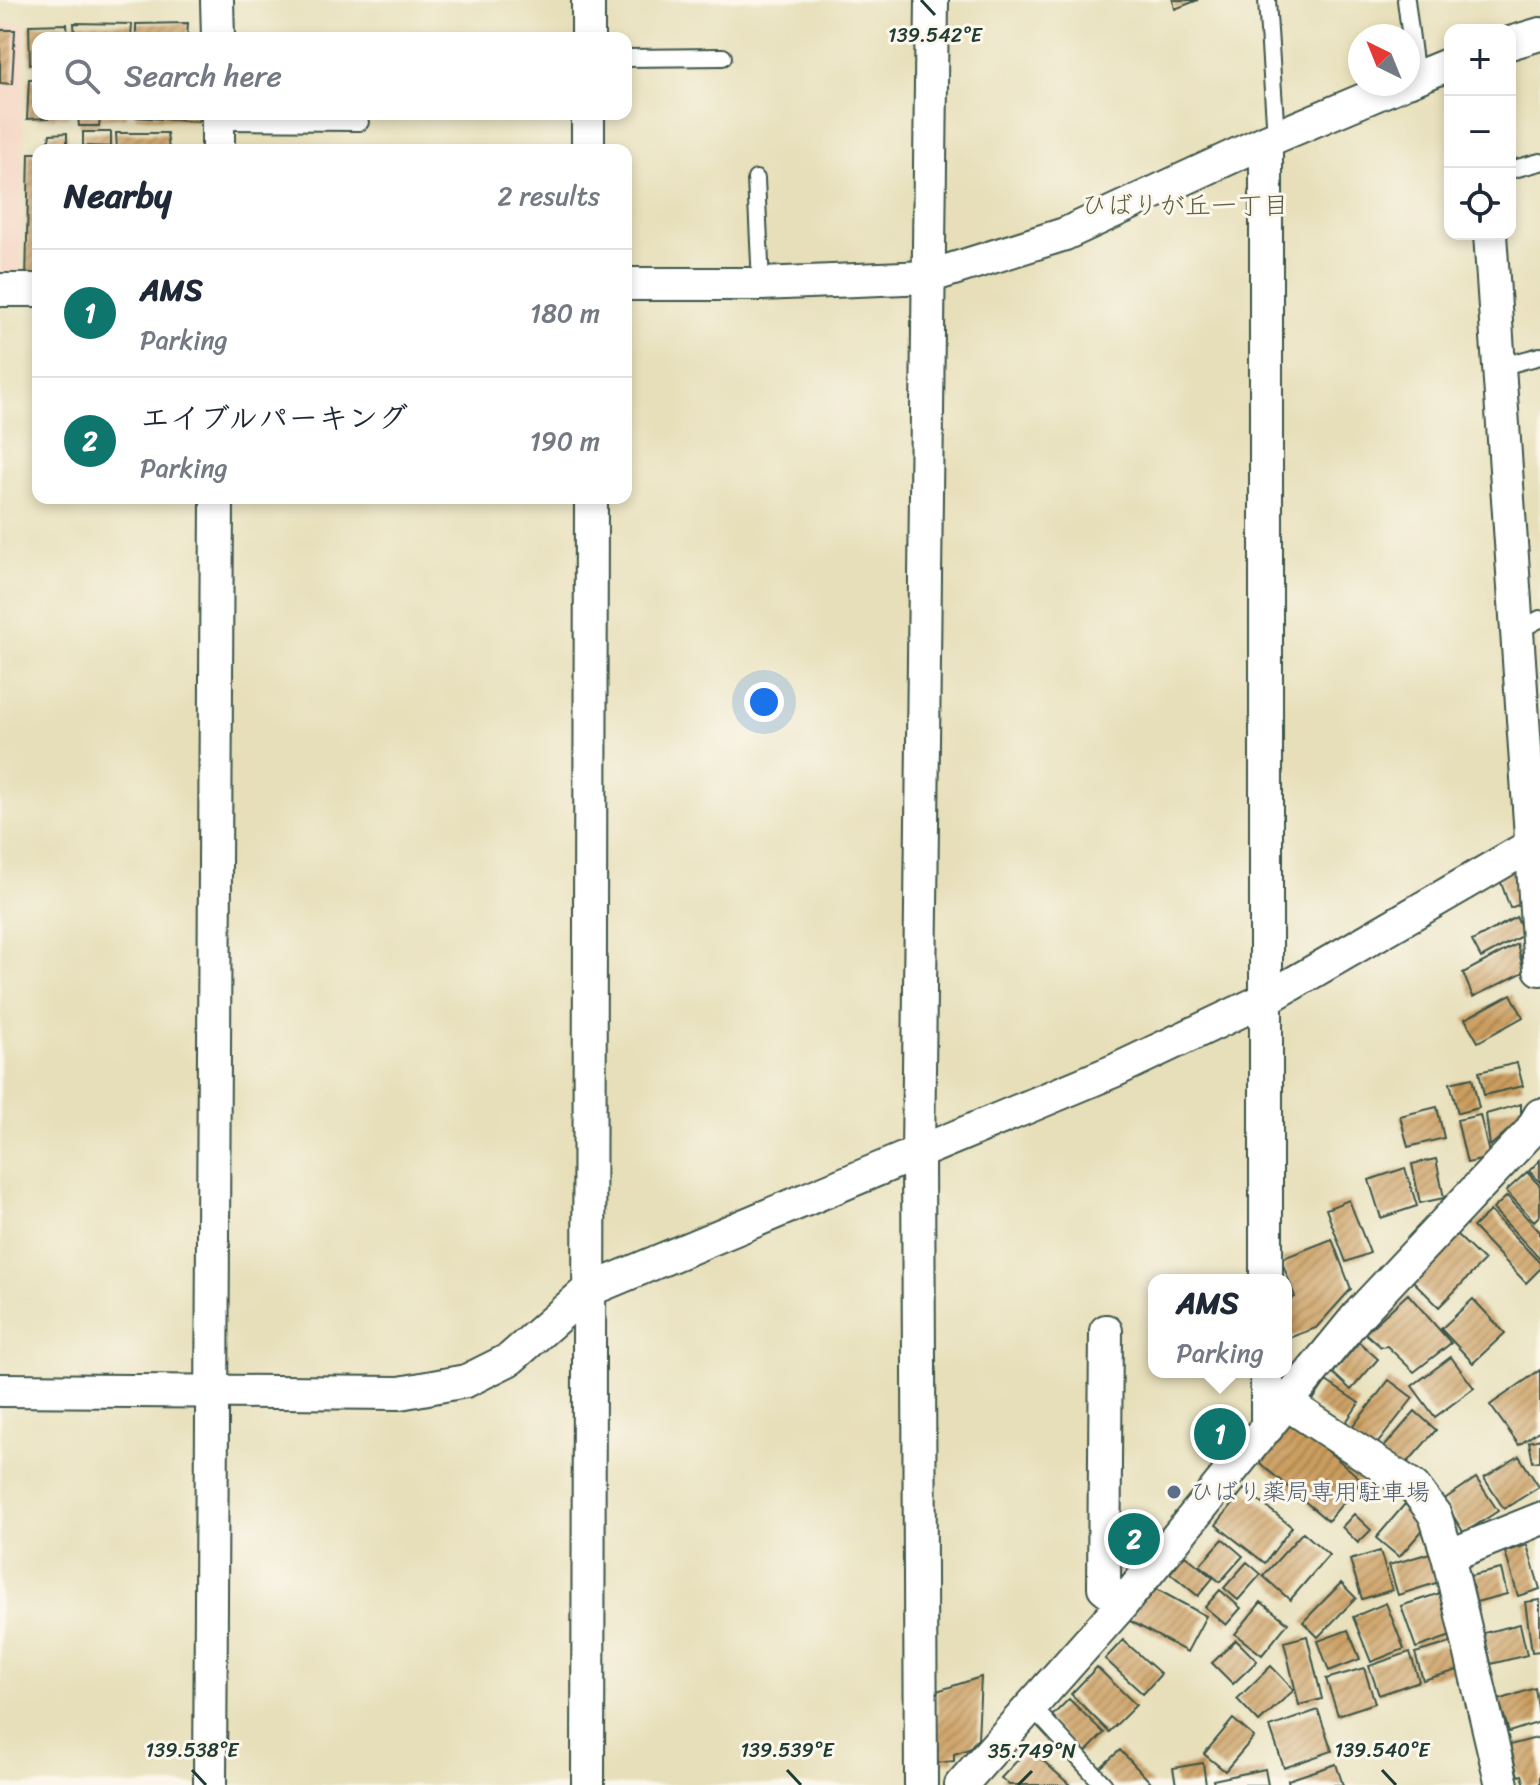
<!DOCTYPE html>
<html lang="en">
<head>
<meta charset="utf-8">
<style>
  :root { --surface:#fff; --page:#f6f6f7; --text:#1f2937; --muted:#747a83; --line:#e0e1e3; --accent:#0f766e }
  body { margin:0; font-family:Sriracha,"Klee One",sans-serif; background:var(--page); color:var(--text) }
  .controls { position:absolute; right:24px; top:24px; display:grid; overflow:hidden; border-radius:16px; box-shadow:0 4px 12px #0003 }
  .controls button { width:72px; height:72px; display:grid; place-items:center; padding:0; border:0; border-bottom:2px solid var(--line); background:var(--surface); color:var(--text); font:40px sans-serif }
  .compass { position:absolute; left:1348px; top:24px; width:72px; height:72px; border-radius:50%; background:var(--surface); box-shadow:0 4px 12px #0003; rotate:317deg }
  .you { position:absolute; left:764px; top:702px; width:28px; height:28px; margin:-20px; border:6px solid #fff; border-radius:50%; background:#1a73e8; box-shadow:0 0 0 12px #1a73e833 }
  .badge { display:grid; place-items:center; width:52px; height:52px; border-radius:50%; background:var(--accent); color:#fff; font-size:26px; font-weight:700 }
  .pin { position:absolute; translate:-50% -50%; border:4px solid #fff; box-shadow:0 2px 8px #0006 }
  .popup { position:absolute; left:1148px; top:1274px; width:144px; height:104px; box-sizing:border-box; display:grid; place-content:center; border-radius:16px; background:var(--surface); filter:drop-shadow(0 2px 6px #0005); font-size:26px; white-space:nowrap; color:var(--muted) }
  .popup b { font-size:30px; color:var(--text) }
  .popup::after { content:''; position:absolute; left:50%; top:100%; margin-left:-16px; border:16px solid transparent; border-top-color:var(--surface) }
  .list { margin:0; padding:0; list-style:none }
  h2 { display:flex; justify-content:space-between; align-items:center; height:104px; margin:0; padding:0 32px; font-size:34px }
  h2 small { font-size:26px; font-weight:400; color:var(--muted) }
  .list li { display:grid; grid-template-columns:52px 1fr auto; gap:24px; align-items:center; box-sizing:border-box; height:128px; padding:0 32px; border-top:2px solid var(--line) }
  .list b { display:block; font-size:30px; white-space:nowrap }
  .list p { margin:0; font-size:26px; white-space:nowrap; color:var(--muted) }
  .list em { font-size:26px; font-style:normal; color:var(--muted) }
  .icon { flex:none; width:44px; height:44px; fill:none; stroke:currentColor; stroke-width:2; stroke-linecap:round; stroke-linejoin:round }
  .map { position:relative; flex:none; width:1540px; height:1785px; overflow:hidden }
  .search { position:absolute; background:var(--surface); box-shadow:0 4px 12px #0003; left:32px; top:32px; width:600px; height:88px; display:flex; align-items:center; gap:20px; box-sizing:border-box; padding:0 28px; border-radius:16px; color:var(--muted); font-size:30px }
  .panel { position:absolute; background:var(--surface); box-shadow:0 4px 12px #0003; left:32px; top:144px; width:600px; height:360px; border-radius:16px }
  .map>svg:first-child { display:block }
</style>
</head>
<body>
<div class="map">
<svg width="1540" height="1785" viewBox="0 0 1540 1785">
  <defs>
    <pattern id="building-hatch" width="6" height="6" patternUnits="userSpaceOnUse" patternTransform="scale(2)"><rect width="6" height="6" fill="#cb9d5e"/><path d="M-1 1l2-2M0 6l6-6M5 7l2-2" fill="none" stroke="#a4814e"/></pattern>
  </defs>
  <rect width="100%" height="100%" fill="#fbf7ec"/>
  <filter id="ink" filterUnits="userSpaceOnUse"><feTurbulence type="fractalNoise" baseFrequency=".0125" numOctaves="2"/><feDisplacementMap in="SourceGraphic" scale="16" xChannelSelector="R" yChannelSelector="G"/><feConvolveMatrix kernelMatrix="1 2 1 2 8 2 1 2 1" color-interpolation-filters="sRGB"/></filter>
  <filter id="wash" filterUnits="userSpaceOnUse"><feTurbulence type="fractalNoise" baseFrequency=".006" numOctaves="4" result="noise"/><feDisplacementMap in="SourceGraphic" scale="32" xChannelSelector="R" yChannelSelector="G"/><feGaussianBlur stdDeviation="1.8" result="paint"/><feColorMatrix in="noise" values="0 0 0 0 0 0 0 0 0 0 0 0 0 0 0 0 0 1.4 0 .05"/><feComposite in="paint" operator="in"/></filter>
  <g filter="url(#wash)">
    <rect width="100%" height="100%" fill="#e7dfb9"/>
    <path fill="#f4d3c0" d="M0 24H25L21 280H0Z"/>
    <g id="blocks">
      <path fill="url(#building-hatch)" d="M1173 0H1198L1175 9Z
        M74 23 132 24 131 38H75Z
        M188 23 187 38H136V24Z
        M67 24 68 38H38V64H30L29 25Z
        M0 30H15L12 84 0 83Z
        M29 79H38V114H70V117L27 119Z
        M78 114H127V117L100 120 99 126H79Z
        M136 114H199L198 122 136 117Z
        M83 132H111V147L83 146Z
        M67 133V145L48 146 50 134Z
        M116 133H167L169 150H117Z
        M29 153H38V282H26Z
        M1517 864 1526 902 1510 908 1497 871Z
        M1516 917 1525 934 1481 958 1472 941Z
        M1517 944 1524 972 1473 997 1463 973Z
        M1511 994 1523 1017 1478 1042 1465 1019Z
        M1517 1063 1523 1086 1484 1095 1479 1072Z
        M1472 1078 1479 1108 1458 1113 1450 1083Z
        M1521 1104V1119L1490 1146 1486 1114Z
        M1437 1107 1444 1138 1408 1147 1400 1116Z
        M1480 1115 1490 1158 1467 1163 1457 1120Z
        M1436 1159 1444 1198 1420 1203 1412 1164Z
        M1540 1160V1182L1529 1171Z
        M1405 1168 1417 1206 1381 1218 1369 1180Z
        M1527 1172 1540 1186V1215L1534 1221 1506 1191Z
        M1507 1196 1540 1232V1259L1493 1209Z
        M1349 1200 1370 1253 1346 1262 1326 1209Z
        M1490 1211 1540 1263V1269L1526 1283 1473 1227Z
        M1455 1233 1484 1261 1439 1307 1411 1279Z
        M1332 1239 1351 1289 1316 1328 1286 1339V1301L1295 1297 1281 1259Z
        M1408 1294 1451 1343 1414 1372 1387 1346 1381 1347 1365 1333Z
        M1473 1299 1505 1333 1473 1363 1441 1329Z
        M1359 1342 1378 1359 1351 1390 1333 1373Z
        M1451 1357 1474 1388 1435 1417 1412 1386Z
        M1540 1370V1430L1519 1445 1490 1405Z
        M1389 1380 1413 1398 1370 1453 1347 1434Z
        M1326 1381 1359 1403 1344 1425 1311 1403Z
        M1415 1411 1436 1430 1400 1471 1379 1453Z
        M1289 1418 1362 1480 1328 1521 1255 1459Z
        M1540 1439V1461L1533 1462 1529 1442Z
        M1519 1456 1539 1487 1504 1509 1484 1478Z
        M1476 1478 1498 1511 1464 1533 1443 1500Z
        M1244 1489 1292 1527 1265 1563 1216 1525Z
        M1405 1504 1428 1524 1399 1557 1376 1538Z
        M1354 1514 1371 1530 1358 1543 1342 1527Z
        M1303 1532 1329 1555 1290 1600 1263 1576Z
        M1223 1539 1243 1556 1220 1582 1200 1565Z
        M1527 1545 1540 1589 1518 1596 1505 1552Z
        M1380 1551 1392 1590 1362 1599 1350 1560Z
        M1430 1553 1439 1582 1398 1595 1389 1565Z
        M1185 1555 1213 1578 1198 1596 1170 1573Z
        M1247 1562 1261 1574 1238 1600 1224 1588Z
        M1501 1569 1507 1594 1472 1603 1466 1577Z
        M1341 1583 1356 1598 1318 1637 1303 1622Z
        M1149 1585 1206 1616 1187 1652 1130 1621Z
        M1220 1590 1241 1608 1226 1625 1205 1607Z
        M1440 1593 1454 1635 1416 1648 1401 1606Z
        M1540 1600V1651L1532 1652 1525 1602Z
        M1261 1602 1288 1623 1262 1655 1235 1634Z
        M1386 1603 1404 1649 1371 1662 1353 1617Z
        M1520 1624 1527 1655 1491 1664 1484 1633Z
        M1348 1630 1360 1659 1329 1671 1318 1641Z
        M1307 1636 1322 1699 1299 1705 1284 1642Z
        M1123 1640 1161 1674 1143 1694 1105 1659Z
        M1236 1640 1257 1661 1233 1684 1212 1663Z
        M1461 1640 1469 1667 1423 1680 1415 1653Z
        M1410 1652 1419 1681 1379 1695 1369 1666Z
        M1271 1666 1294 1690 1259 1722 1237 1699Z
        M1097 1667 1136 1705 1109 1732 1071 1694Z
        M1364 1668 1375 1703 1338 1715 1326 1679Z
        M981 1677 978 1738 969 1749 954 1754V1761L937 1763V1691Z
        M1535 1688 1540 1722 1509 1732 1499 1700Z
        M1069 1699 1104 1733 1083 1755 1048 1720Z
        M1318 1710 1332 1751 1284 1768 1270 1727Z
        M1233 1719 1254 1737 1225 1771 1204 1754Z
        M1540 1737V1785H1525L1522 1775 1518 1776 1510 1745Z
        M1029 1748 1070 1785H1009L1001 1778Z
        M1120 1750 1153 1785H1114L1099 1769Z
        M1203 1763 1206 1785H1176L1173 1768Z
        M1336 1764 1343 1785H1289L1288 1780Z
        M1265 1769 1268 1785H1214L1213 1780Z"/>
    </g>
  </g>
  <g filter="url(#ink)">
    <use href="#blocks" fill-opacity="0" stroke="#3d5548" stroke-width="2"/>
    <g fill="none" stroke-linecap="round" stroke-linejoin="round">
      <g stroke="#3d5548" stroke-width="20">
        <path id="service" d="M1267 0 1276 137
          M1406 0 1416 78
          M626 58 723 57
          M218 121 360 122
          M1510 170 1540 162
          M756 179 761 284
          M1499 367 1540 356
          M1517 631 1540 619
          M1033 1708 1104 1785"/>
      </g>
      <g stroke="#3d5548" stroke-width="36">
        <path id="minor" d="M217 0 218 38
          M588 38V0
          M1510 43 1540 34
          M1408 81 1450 64
          M218 114V150
          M588 114V150
          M1266 141V1280
          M1490 234 1540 969
          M626 284H761L928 277 1065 234 1266 141 1401 84
          M0 290H38
          M1106 1331 1104 1587 1123 1603
          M1267 1372V1428
          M0 1390 400 1393 466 1381 510 1359 587 1291 1116 1070 1266 999 1540 840
          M1286 1403 1414 1487 1435 1515 1448 1556 1502 1785
          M1448 1556 1540 1519
          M210 1785 217 498
          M588 1785 591 498
          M921 1785 918 1154 932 0
          M961 1785 1123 1603 1359 1314 1530 1132 1540 1115"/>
      </g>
      <use href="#service" stroke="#fff" stroke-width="16"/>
      <use href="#minor" stroke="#fff" stroke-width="32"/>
    </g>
  </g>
  <path fill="none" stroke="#1f3d34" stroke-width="3" d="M921 0 935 15M192 1770 206 1785M787 1770 801 1785M1382 1770 1396 1785M1018 1785 1032 1771"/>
  <circle fill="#5c6f8a" stroke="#fbf7ec" stroke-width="3" cx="1174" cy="1492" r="8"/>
  <g text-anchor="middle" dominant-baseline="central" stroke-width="6" stroke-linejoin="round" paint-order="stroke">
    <g font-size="24" fill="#4e5e75" stroke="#fbf7ec" text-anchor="start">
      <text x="1190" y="1492">ひばり薬局専用駐車場</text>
    </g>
    <g font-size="26" fill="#5b5f43" stroke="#fbf7ec">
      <text x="1185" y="205">ひばりが丘一丁目</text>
    </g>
  </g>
  <g font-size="20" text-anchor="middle" fill="#1f3d34" stroke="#fbf7ec" stroke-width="6" stroke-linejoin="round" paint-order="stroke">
    <text x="935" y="42">139.542°E</text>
    <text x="192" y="1757">139.538°E</text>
    <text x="787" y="1757">139.539°E</text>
    <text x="1382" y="1757">139.540°E</text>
    <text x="1032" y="1758">35.749°N</text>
  </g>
</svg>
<div class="controls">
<button>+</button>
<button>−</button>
<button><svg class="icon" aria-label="locate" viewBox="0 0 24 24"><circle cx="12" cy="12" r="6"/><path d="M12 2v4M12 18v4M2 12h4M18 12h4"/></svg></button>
</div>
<svg class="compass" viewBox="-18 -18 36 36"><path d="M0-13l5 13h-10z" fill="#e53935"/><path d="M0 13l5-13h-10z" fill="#747a83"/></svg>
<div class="you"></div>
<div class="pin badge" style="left:1220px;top:1434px">1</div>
<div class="popup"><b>AMS</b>Parking</div>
<div class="pin badge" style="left:1134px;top:1539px">2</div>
<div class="search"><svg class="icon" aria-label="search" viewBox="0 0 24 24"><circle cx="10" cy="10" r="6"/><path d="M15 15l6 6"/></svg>Search here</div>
<section class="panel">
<h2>Nearby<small>2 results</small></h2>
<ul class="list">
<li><span class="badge">1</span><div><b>AMS</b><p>Parking</p></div><em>180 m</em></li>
<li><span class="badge">2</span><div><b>エイブルパーキング</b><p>Parking</p></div><em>190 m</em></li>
</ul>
</section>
</div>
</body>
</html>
